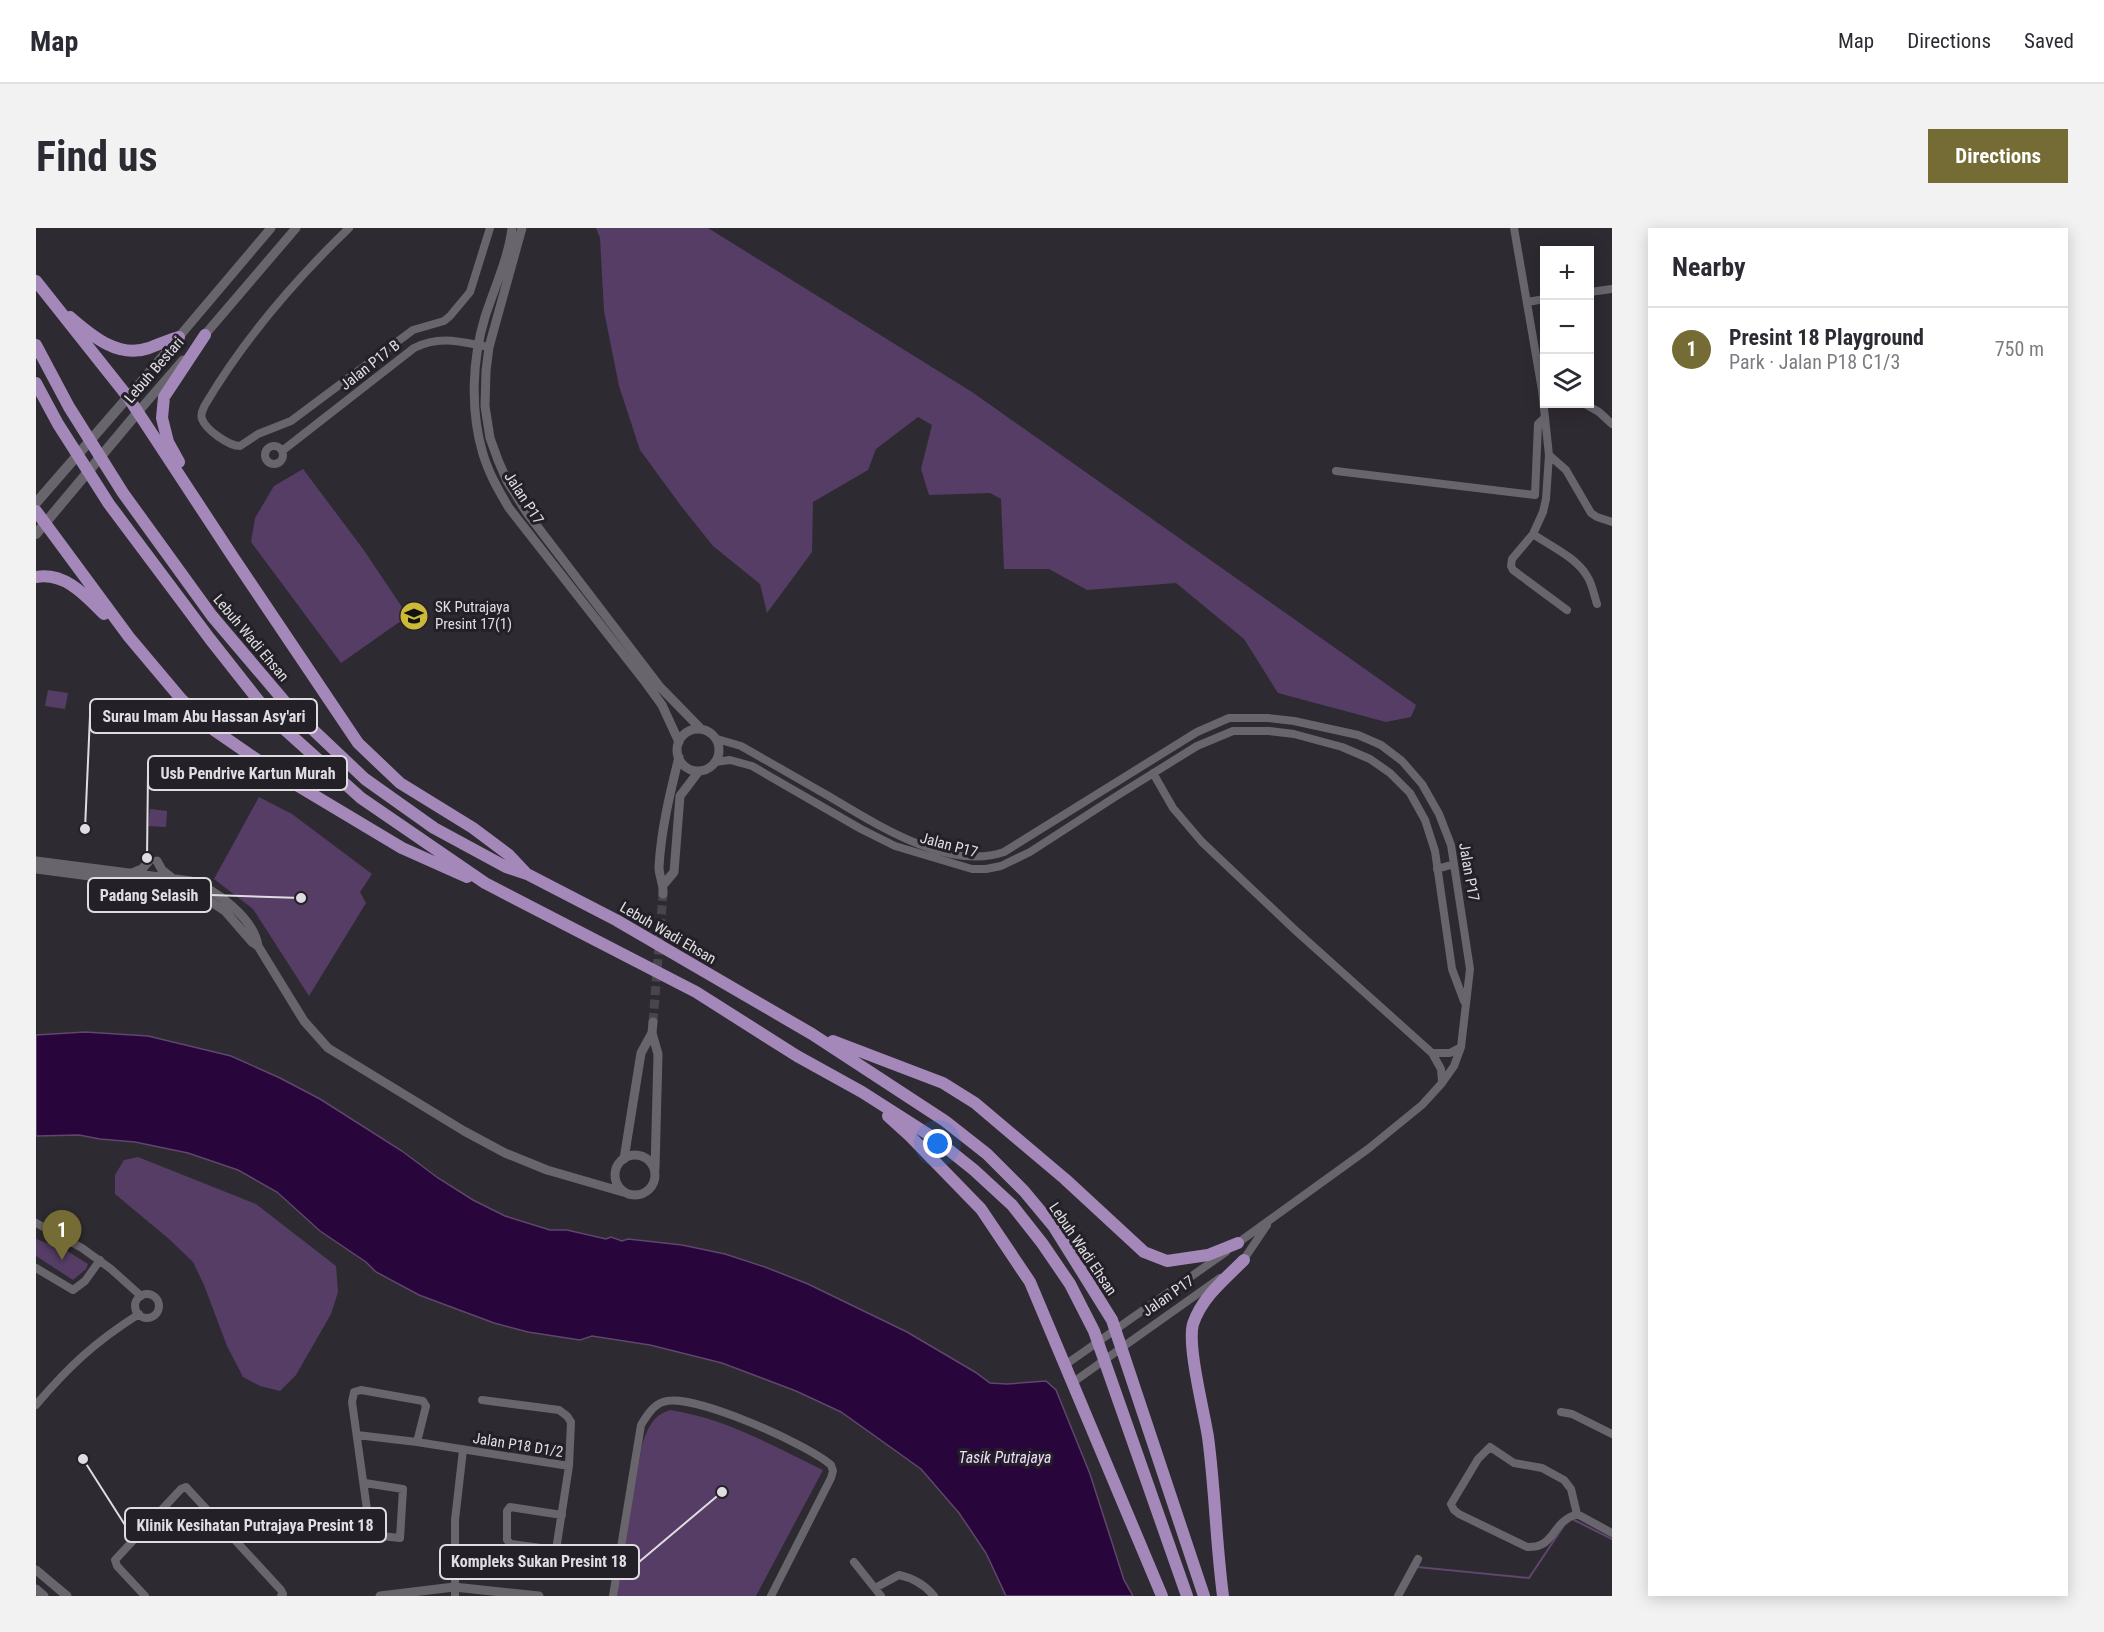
<!DOCTYPE html>
<html lang="en">
<head>
<meta charset="utf-8">
<style>
  :root { --surface:#fff; --page:#f2f2f3; --text:#2b2b33; --muted:#7c7c81; --line:#e1e1e2; --accent:#746b35 }
  body { margin:0; font-family:"Roboto Condensed",sans-serif; background:var(--page); color:var(--text) }
  .controls { position:absolute; right:18px; top:18px; display:grid; overflow:hidden; border-radius:0px; box-shadow:0 3px 15px #0003 }
  .controls button { width:54px; height:54px; display:grid; place-items:center; padding:0; border:0; border-bottom:2px solid var(--line); background:var(--surface); color:var(--text); font:30px sans-serif }
  .you { position:absolute; left:902px; top:916px; width:21px; height:21px; margin:-15px; border:4px solid #fff; border-radius:50%; background:#1a73e8; box-shadow:0 0 0 9px #1a73e833 }
  .badge { display:grid; place-items:center; width:39px; height:39px; border-radius:50%; background:var(--accent); color:#fff; font-size:20px; font-weight:700 }
  .pin { position:absolute; translate:-50% -50px; filter:drop-shadow(0 2px 3px #0008) }
  .pin::after { content:''; position:absolute; top:32px; width:21px; height:18px; background:inherit; clip-path:polygon(0 0,100% 0,50% 100%) }
  .list { margin:0; padding:0; list-style:none }
  h2 { display:flex; justify-content:space-between; align-items:center; height:78px; margin:0; padding:0 24px; font-size:26px }
  h2 small { font-size:20px; font-weight:400; color:var(--muted) }
  .list li { display:grid; grid-template-columns:39px 1fr auto; gap:18px; align-items:center; box-sizing:border-box; height:84px; padding:0 24px; border-top:2px solid var(--line) }
  .list b { display:block; font-size:22px; white-space:nowrap }
  .list p { margin:0; font-size:20px; white-space:nowrap; color:var(--muted) }
  .list em { font-size:20px; font-style:normal; color:var(--muted) }
  .icon { flex:none; width:33px; height:33px; fill:none; stroke:currentColor; stroke-width:2; stroke-linecap:round; stroke-linejoin:round }
  .map { position:relative; flex:none; width:1576px; height:1368px; overflow:hidden; border-radius:0px }
  header { display:flex; align-items:center; gap:36px; box-sizing:border-box; height:84px; padding:0 30px; background:var(--surface); border-bottom:2px solid var(--line) }
  header strong { font-size:28px }
  nav { display:flex; gap:33px; margin-inline-start:auto; font-size:21px }
  .intro { display:flex; align-items:center; justify-content:space-between; box-sizing:border-box; height:144px; padding:0 36px }
  h1 { margin:0; font-size:42px }
  .button { padding:15px 27px; border-radius:0px; background:var(--accent); color:#fff; font-size:21px; font-weight:700 }
  main { display:flex; gap:36px; padding:0 36px }
  aside { flex:1; background:var(--surface); border-radius:0px; box-shadow:0 3px 15px #0003 }
  .map>svg:first-child { display:block }
</style>
</head>
<body>
<header>
<strong>Map</strong>
<nav><a>Map</a><a>Directions</a><a>Saved</a></nav>
</header>
<div class="intro"><h1>Find us</h1><a class="button">Directions</a></div>
<main>
<div class="map">
<svg width="1576" height="1368" viewBox="0 0 1576 1368">
  <rect width="100%" height="100%" fill="#2e2a31"/>
  <path fill="#553d66" d="M560 0H672L936 164 1380 477 1375 489 1350 494 1242 465 1208 411 1140 355 1051 362 1013 341H968L965 271 954 265 893 267 885 241 896 197 882 189 840 221 832 242 777 274 776 324 731 385 724 356 677 318 645 278 604 222 583 158 568 83 564 10Z
    M267 241 327 321 372 388 305 435 215 314 219 290 238 258Z
    M12 462 32 465 29 481 9 478Z
    M223 569 256 586 336 646 324 664 330 675 273 768 217 681 178 651Z
    M114 581 131 583 130 599 112 598Z
    M102 929 220 976 300 1038 302 1064 295 1086 260 1147 244 1163 224 1158 207 1149 191 1118 168 1057 157 1034 133 1011 79 966V947L88 932Z
    M0 1011 28 1021 52 1036 50 1041 37 1052 0 1028Z
    M634 1182C689 1190 737 1218 787 1242L720 1368H580L606 1217C612 1200 616 1188 634 1182Z"/>
  <path fill="#28053b" stroke="#5f466d" stroke-width="1.5" d="M49 804 112 808 195 828 244 850 284 871 366 923 402 950 437 972 469 988 514 1002H531L570 1011 575 1009 586 1013 592 1011 646 1017 689 1026 729 1039 772 1056 871 1104 939 1144 954 1155 971 1156 1010 1153 1020 1162 1054 1246 1088 1352 1097 1368H970L950 1325 923 1285 885 1241 805 1184 760 1163 686 1135 614 1117 556 1108 544 1112 492 1104 458 1095 383 1067 340 1044 330 1034 284 1003 241 964 202 942 152 925 99 914 64 911 43 907 0 908V807Z"/>
  <g fill="none" stroke-linecap="round" stroke-linejoin="round">
    <path stroke="#5f466d" stroke-width="2" d="M1538 1292 1576 1311
      M1381 1339 1493 1350 1527 1299"/>
    <path stroke="#49454c" stroke-width="9" stroke-dasharray="9 4.5" stroke-linecap="butt" d="M617 794 627 666"/>
    <path stroke="#69656d" stroke-width="8" d="M313 0C258 53 208 111 169 177 167 181 164 186 166 191 170 202 193 218 204 218L222 206 255 193 377 102 408 93 414 88 434 64 454 0
      M1478 0 1506 162 1513 227 1510 271 1507 284 1497 306 1476 331 1475 338 1477 342 1531 382
      M1554 64 1576 61
      M1492 74 1508 71
      M1549 176 1563 184 1576 196
      M229 227a9 9 0 1 1 18 0a9 9 0 1 1-18 0Z
      M246 223 378 120C404 107 425 114 453 119
      M1513 227 1530 242 1555 285 1561 289 1576 294
      M1300 243 1499 267 1502 196 1509 189
      M1497 306C1514 318 1540 329 1551 348 1556 355 1558 367 1561 376
      M681 511 705 518C733 534 761 550 789 566 837 594 911 644 968 624L1161 504 1193 490H1232L1258 493 1322 507 1345 517 1366 533 1386 556 1403 586 1415 617 1434 741 1425 819 1418 838 1406 855 1386 877 1332 921 1199 1017
      M679 534 694 532 716 538 825 601 859 618 936 641H950L965 638 994 624 1079 569 1161 518 1197 503H1233L1258 506 1306 519 1334 531 1354 545 1374 565 1389 592 1399 623 1416 741 1428 773
      M1117 545 1137 580 1166 614 1259 702 1396 825 1405 841 1406 853
      M1401 641 1418 636
      M1396 825H1414L1425 819
      M0 995 46 1020 75 1041 105 1068
      M1206 1034 1231 997
      M0 1040 37 1062 49 1053 64 1032
      M99 1078a12 12 0 1 1 24 0a12 12 0 1 1-24 0Z
      M1029 1137 1190 1024
      M1036 1155 1184 1050
      M446 1172 523 1182 531 1188 535 1194 533 1238 520 1322 475 1316 471 1312V1283L474 1279 526 1287
      M0 1177C33 1138 59 1114 103 1086
      M1525 1184 1536 1186 1576 1206
      M321 1207 381 1214 533 1238
      M329 1255 367 1261 364 1310 336 1307 334 1303 316 1174 318 1164 325 1162 387 1173 390 1178 381 1214
      M1541 1286 1535 1261 1528 1252 1506 1240 1478 1235 1454 1219 1442 1231 1415 1276 1418 1282 1423 1286 1491 1319C1520 1320 1514 1295 1541 1286L1576 1305
      M818 1334 845 1368
      M839 1360 863 1347C877 1350 889 1357 898 1368
      M109 1368 81 1338 79 1332 145 1261 150 1259 245 1362 247 1366 245 1368
      M419 1368V1292L427 1222
      M577 1368 605 1197C610 1189 617 1177 627 1174 654 1163 773 1217 795 1237L797 1243 795 1250 735 1368
      M1362 1368 1382 1331"/>
    <path stroke="#69656d" stroke-width="9" d="M476 0C473 28 458 61 449 89 436 131 434 183 447 226 453 246 463 263 473 280L610 455 626 477 643 514
      M486 0 453 119 450 143 449 178 454 210 462 232 471 253 491 285 624 459 665 501
      M166 110 260 0
      M92 169 235 0
      M102 184 147 132
      M641 522a21 21 0 1 1 42 0a21 21 0 1 1-42 0Z
      M0 633 155 653C180 662 218 690 222 718
      M121 633 126 642 135 649
      M0 641 122 657 162 665 189 683 216 714 222 718 268 793 292 820 428 903 469 925 511 942 587 964
      M96 645 106 641 113 633
      M628 656 638 644 644 568 663 543
      M627 666C628 655 623 649 623 639 625 602 634 565 643 529
      M617 794 616 805 622 826 619 941
      M579 947a20 20 0 1 1 40 0a20 20 0 1 1-40 0Z
      M588 931 605 825 616 805
      M0 1342 31 1368
      M0 1361 8 1368
      M344 1368 418 1359 503 1368"/>
    <path stroke="#69656d" stroke-width="10" d="M0 275 92 169
      M0 306 102 184"/>
    <path stroke="#a488ba" stroke-width="12" d="M0 53 92 169 197 329 322 515 364 555 437 600 473 627 489 644
      M34 89C55 107 82 131 113 120 123 116 133 112 143 109
      M0 117 33 179 87 265 176 388 254 480 329 551 398 600 470 639 491 646 580 692 776 806 909 893 951 926 988 963 1018 999 1076 1092 1168 1368
      M0 155 22 196 73 276 174 411 237 491 325 570 449 655 660 764 761 828 826 864 898 910 938 942 976 977 1006 1015 1034 1056 1058 1103 1151 1368
      M143 234 132 214 126 190 128 169 169 107
      M0 283 93 409 146 472 178 502 239 544 366 620 431 649
      M0 349C29 344 49 367 68 386
      M797 813 907 855 939 875 1029 951 1108 1024 1131 1033 1172 1027 1202 1015
      M852 888 874 908 945 981 994 1054 1126 1368
      M1187 1368C1180 1315 1179 1261 1172 1209 1168 1183 1151 1118 1157 1096 1166 1069 1189 1051 1208 1032"/>
  </g>
  <defs>
    <g id="school-disc" transform="scale(1.5)"><circle r="9.5" fill="#cdb938" stroke="#242027"/><path d="M0-5L7-2L0 1L-7-2ZM-4 1L0 2.5L4 1V4Q0 6-4 4Z" fill="#111"/></g>
  </defs>
  <g fill-rule="evenodd">
    <use href="#school-disc" x="378" y="388"/>
  </g>
  <g text-anchor="middle" dominant-baseline="central" stroke-width="6" stroke-linejoin="round" paint-order="stroke">
    <g font-size="15" fill="#e0dde2" stroke="#242027">
      <text transform="translate(334 137) rotate(-38)">Jalan P17 B</text>
      <text transform="translate(118 142) rotate(-49)">Lebuh Bestari</text>
      <text transform="translate(488 270) rotate(57)">Jalan P17</text>
      <text transform="translate(215 410) rotate(50)">Lebuh Wadi Ehsan</text>
      <text transform="translate(913 617) rotate(15)">Jalan P17</text>
      <text transform="translate(1433 644) rotate(80)">Jalan P17</text>
      <text transform="translate(632 705) rotate(30)">Lebuh Wadi Ehsan</text>
      <text transform="translate(1047 1021) rotate(56)">Lebuh Wadi Ehsan</text>
      <text transform="translate(1132 1068) rotate(-35)">Jalan P17</text>
      <text transform="translate(482 1217) rotate(9)">Jalan P18 D1/2</text>
    </g>
    <g font-size="15" fill="#e0dde2" stroke="#242027" text-anchor="start">
      <text x="399" y="379">SK Putrajaya<tspan x="399" dy="17">Presint 17(1)</tspan></text>
    </g>
    <g font-size="16" font-style="italic" fill="#eedafd" stroke="#242027">
      <text x="969" y="1229">Tasik Putrajaya</text>
    </g>
  </g>
  <path fill="none" stroke="#e0dde2" stroke-width="2" d="M49 601L54 488M111 630L112 545M265 670L175 667M47 1231L89 1297M686 1264L603 1334"/>
  <g fill="#e0dde2" stroke="#242027" stroke-width="2">
    <circle cx="49" cy="601" r="6"/>
    <circle cx="111" cy="630" r="6"/>
    <circle cx="265" cy="670" r="6"/>
    <circle cx="47" cy="1231" r="6"/>
    <circle cx="686" cy="1264" r="6"/>
  </g>
  <g fill="#242027" stroke="#e0dde2" stroke-width="2">
    <rect x="54" y="471" width="227" height="34" rx="6"/>
    <rect x="112" y="528" width="199" height="34" rx="6"/>
    <rect x="52" y="650" width="123" height="34" rx="6"/>
    <rect x="89" y="1280" width="261" height="34" rx="6"/>
    <rect x="404" y="1317" width="199" height="34" rx="6"/>
  </g>
  <g font-size="16" text-anchor="middle" font-weight="bold" fill="#e0dde2">
    <text x="168" y="494">Surau Imam Abu Hassan Asy'ari</text>
    <text x="212" y="551">Usb Pendrive Kartun Murah</text>
    <text x="113" y="673">Padang Selasih</text>
    <text x="219" y="1303">Klinik Kesihatan Putrajaya Presint 18</text>
    <text x="503" y="1339">Kompleks Sukan Presint 18</text>
  </g>
</svg>
<div class="controls">
<button>+</button>
<button>−</button>
<button><svg class="icon" aria-label="layers" viewBox="0 0 24 24"><path d="M12 4l9 5-9 5-9-5zM3 14l9 5 9-5"/></svg></button>
</div>
<div class="you"></div>
<div class="pin badge" style="left:26px;top:1032px">1</div>
</div>
<aside>
<h2>Nearby<small></small></h2>
<ul class="list">
<li><span class="badge">1</span><div><b>Presint 18 Playground</b><p>Park · Jalan P18 C1/3</p></div><em>750 m</em></li>
</ul>
</aside>
</main>
</body>
</html>
